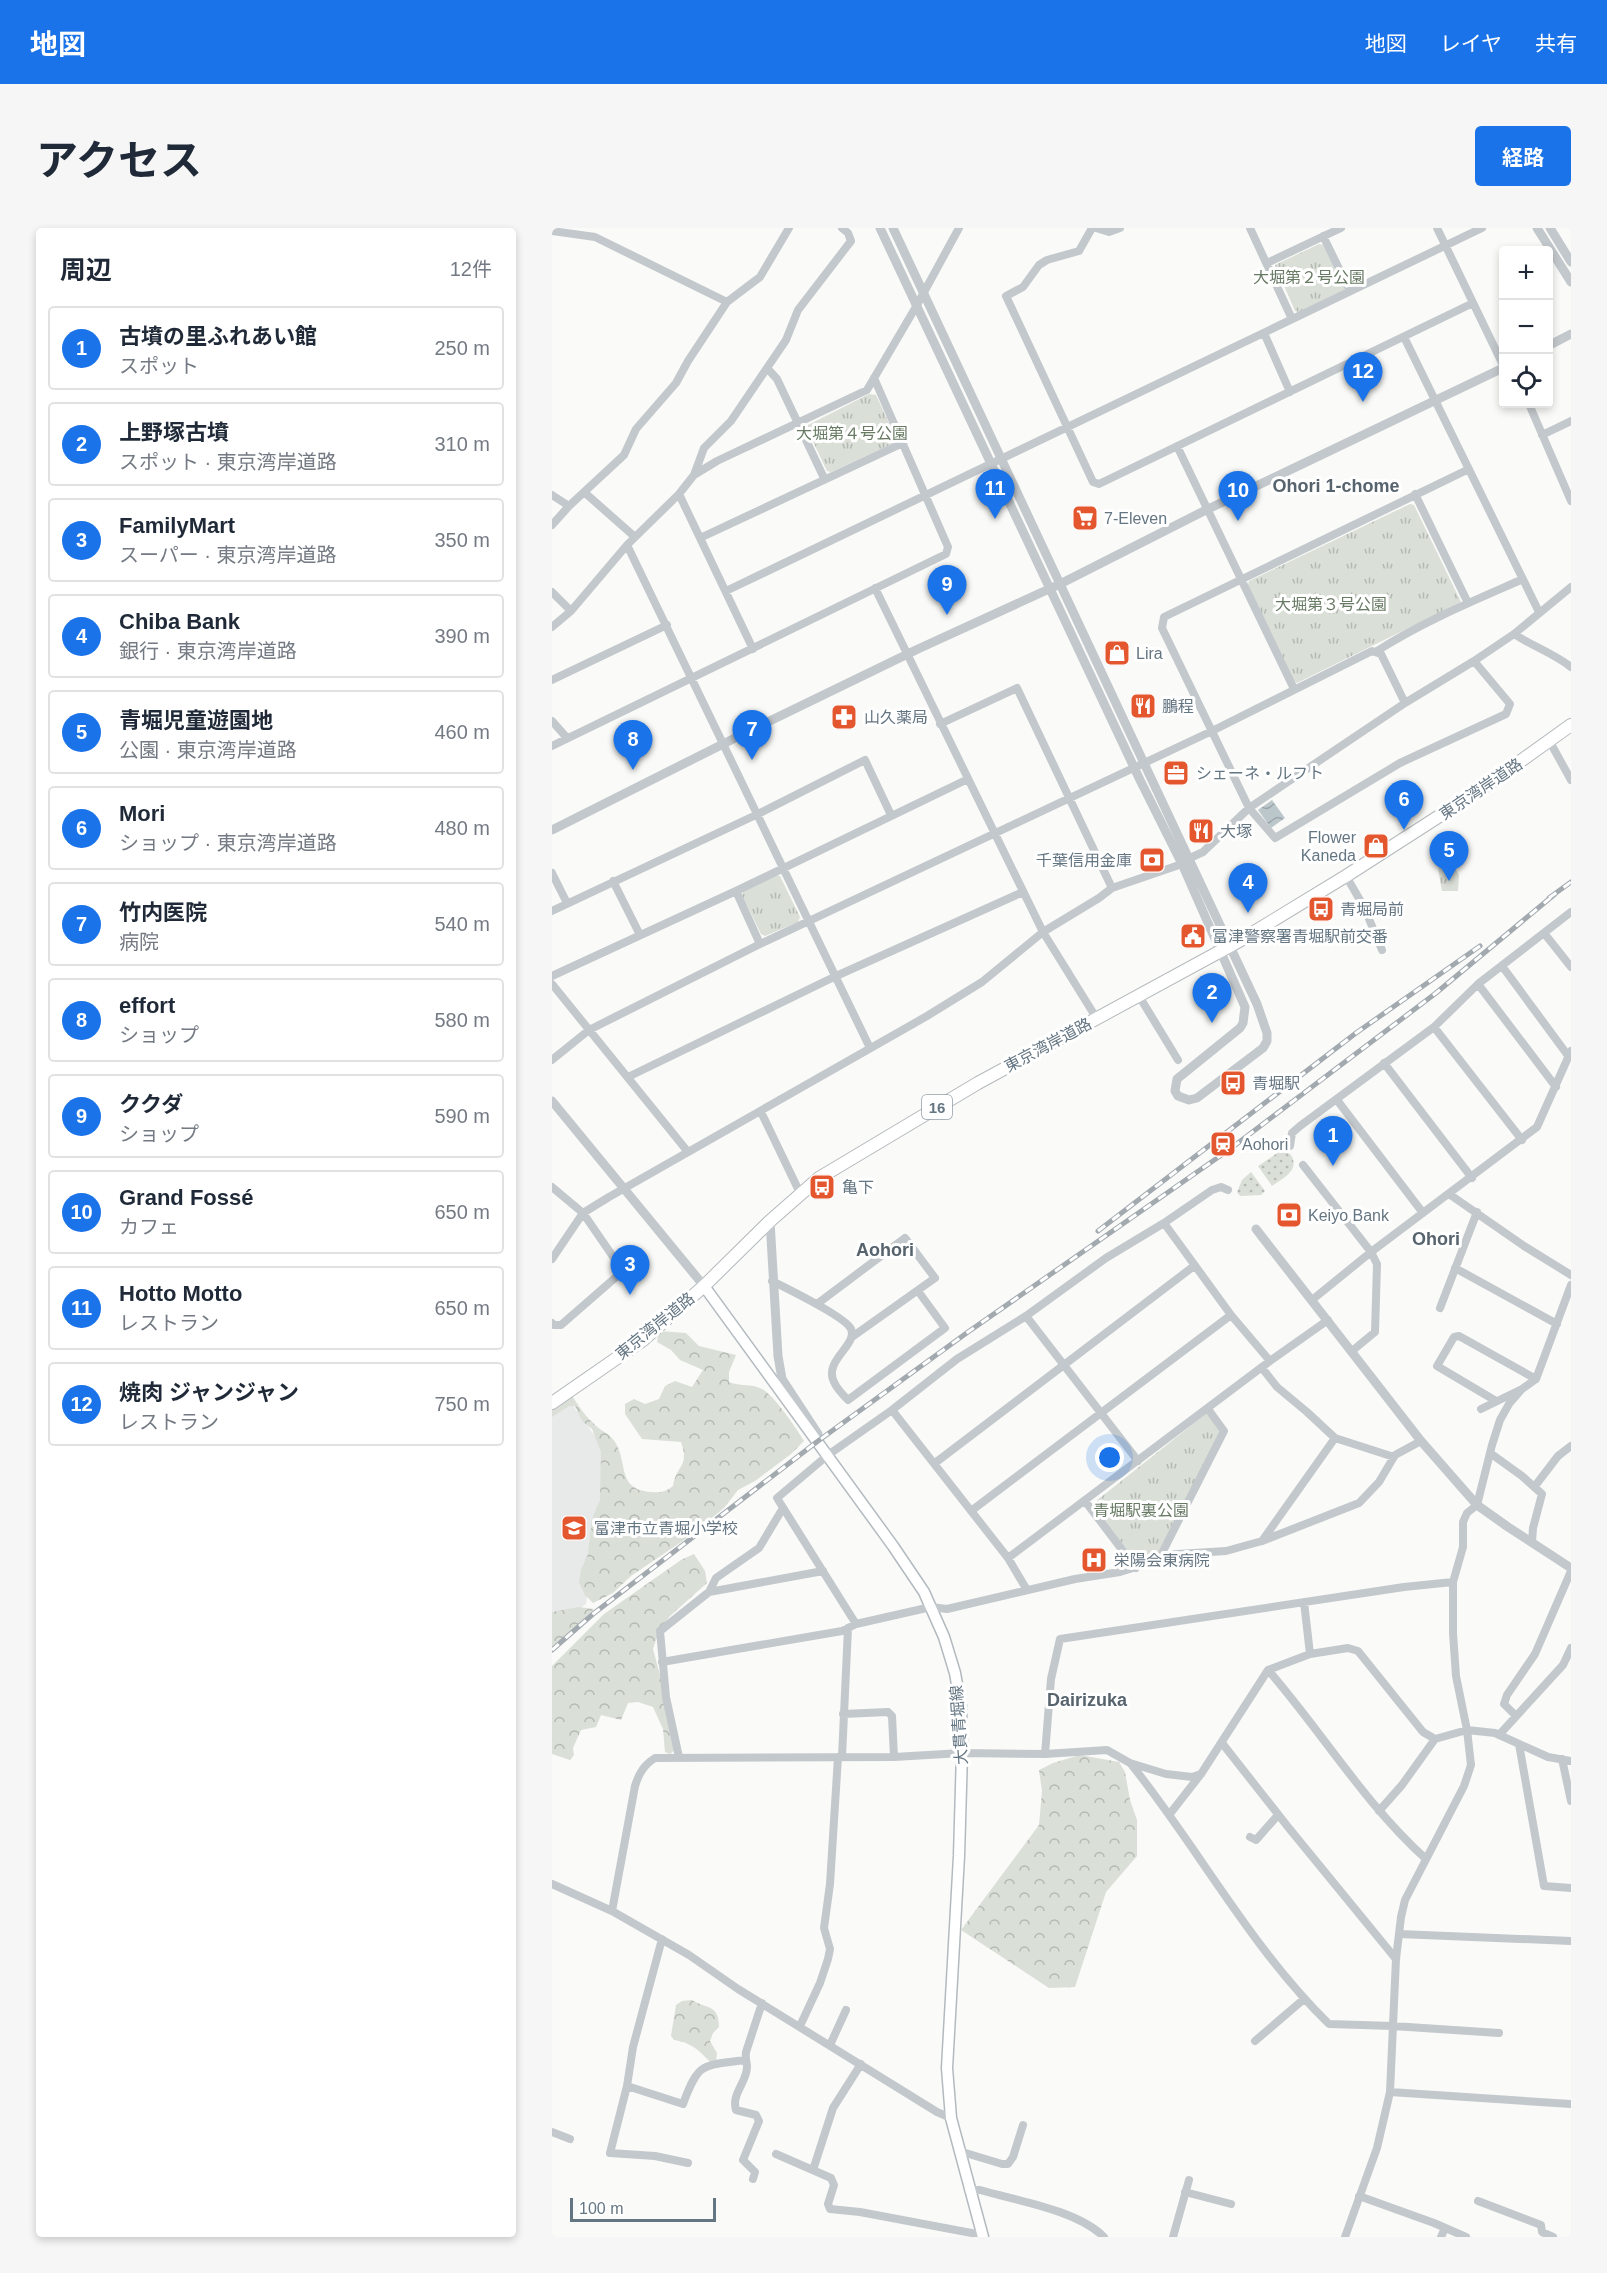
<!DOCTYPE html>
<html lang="ja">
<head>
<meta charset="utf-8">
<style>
  :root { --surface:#fff; --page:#f6f6f7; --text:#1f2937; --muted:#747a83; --line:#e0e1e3; --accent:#1a73e8 }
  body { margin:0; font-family:Helvetica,"Noto Sans JP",sans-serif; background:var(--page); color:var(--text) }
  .controls { position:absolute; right:18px; top:18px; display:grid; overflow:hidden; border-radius:6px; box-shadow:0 3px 9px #0003 }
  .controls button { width:54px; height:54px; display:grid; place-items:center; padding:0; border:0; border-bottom:2px solid var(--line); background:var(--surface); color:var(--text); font:30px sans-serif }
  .scale { position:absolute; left:18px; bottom:15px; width:146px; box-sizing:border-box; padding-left:6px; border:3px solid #657683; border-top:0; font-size:16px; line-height:21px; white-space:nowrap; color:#657683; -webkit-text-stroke:4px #fff; paint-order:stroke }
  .you { position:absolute; left:558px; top:1230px; width:21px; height:21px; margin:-15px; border:4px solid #fff; border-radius:50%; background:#1a73e8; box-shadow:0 0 0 9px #1a73e833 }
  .badge { display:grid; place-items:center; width:39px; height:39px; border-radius:50%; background:var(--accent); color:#fff; font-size:20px; font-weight:700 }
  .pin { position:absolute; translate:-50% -50px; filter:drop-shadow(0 2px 3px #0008) }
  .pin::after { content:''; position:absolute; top:32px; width:21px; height:18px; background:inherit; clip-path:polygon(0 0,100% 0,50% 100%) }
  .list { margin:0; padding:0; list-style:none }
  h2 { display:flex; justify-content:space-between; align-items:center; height:78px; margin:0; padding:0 24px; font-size:26px }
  h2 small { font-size:20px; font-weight:400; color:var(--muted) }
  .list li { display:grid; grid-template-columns:39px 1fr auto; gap:18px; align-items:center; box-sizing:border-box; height:84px; margin:0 12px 12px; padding:0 12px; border:2px solid var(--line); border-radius:6px }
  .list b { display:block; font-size:22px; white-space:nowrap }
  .list p { margin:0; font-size:20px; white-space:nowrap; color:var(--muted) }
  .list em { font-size:20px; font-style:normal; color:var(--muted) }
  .icon { flex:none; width:33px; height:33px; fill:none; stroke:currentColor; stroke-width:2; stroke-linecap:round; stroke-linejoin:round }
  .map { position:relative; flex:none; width:1019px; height:2009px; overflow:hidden; border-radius:6px }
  header { display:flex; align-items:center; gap:36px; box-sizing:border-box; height:84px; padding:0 30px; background:var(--accent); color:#fff }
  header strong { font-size:28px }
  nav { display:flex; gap:33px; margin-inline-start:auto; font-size:21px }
  .intro { display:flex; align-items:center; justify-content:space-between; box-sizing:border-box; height:144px; padding:0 36px }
  h1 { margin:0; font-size:42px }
  .button { padding:15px 27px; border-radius:6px; background:var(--accent); color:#fff; font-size:21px; font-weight:700 }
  main { display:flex; gap:36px; padding:0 36px }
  aside { flex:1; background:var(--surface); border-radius:6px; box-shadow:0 3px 9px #0003 }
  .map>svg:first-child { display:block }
</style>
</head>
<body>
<header>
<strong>地図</strong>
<nav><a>地図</a><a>レイヤ</a><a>共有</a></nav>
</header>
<div class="intro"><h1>アクセス</h1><a class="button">経路</a></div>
<main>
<aside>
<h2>周辺<small>12件</small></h2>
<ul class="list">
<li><span class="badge">1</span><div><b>古墳の里ふれあい館</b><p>スポット</p></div><em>250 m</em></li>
<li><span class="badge">2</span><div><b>上野塚古墳</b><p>スポット · 東京湾岸道路</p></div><em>310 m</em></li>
<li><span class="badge">3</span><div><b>FamilyMart</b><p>スーパー · 東京湾岸道路</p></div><em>350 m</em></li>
<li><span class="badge">4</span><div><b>Chiba Bank</b><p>銀行 · 東京湾岸道路</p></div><em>390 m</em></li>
<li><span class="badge">5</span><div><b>青堀児童遊園地</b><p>公園 · 東京湾岸道路</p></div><em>460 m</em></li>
<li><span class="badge">6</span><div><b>Mori</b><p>ショップ · 東京湾岸道路</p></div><em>480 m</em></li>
<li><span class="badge">7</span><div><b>竹内医院</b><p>病院</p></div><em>540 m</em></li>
<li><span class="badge">8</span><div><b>effort</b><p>ショップ</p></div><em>580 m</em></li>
<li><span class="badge">9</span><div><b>ククダ</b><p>ショップ</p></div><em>590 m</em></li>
<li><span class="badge">10</span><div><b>Grand Fossé</b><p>カフェ</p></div><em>650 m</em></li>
<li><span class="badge">11</span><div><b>Hotto Motto</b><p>レストラン</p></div><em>650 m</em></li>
<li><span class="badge">12</span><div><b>焼肉 ジャンジャン</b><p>レストラン</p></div><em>750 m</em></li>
</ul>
</aside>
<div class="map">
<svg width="1019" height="2009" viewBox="0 0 1019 2009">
  <defs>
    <pattern id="grass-dots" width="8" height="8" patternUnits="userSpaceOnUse" patternTransform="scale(1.5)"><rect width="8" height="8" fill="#dadfd7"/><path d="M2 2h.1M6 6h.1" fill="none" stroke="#b4b9b4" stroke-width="1.8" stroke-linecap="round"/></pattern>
    <pattern id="forest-crowns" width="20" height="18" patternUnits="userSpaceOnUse" patternTransform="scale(1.5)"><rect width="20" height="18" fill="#dadfd7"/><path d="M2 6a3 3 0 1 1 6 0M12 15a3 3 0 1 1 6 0" fill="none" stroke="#b4b9b4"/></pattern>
    <pattern id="park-tufts" width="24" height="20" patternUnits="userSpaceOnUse" patternTransform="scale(1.5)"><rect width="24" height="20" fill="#dadfd7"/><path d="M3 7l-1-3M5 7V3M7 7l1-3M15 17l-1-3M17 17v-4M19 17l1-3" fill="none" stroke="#b4b9b4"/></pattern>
    <pattern id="water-waves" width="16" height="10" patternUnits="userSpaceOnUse" patternTransform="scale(1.5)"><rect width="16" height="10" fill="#bbc7cb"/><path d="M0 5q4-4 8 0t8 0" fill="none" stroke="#9ca6aa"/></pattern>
  </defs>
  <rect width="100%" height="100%" fill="#fafaf8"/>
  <path fill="#e8e9e9" d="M17 1172 55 1225 34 1376 0 1400V1185Z"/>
  <path fill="url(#grass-dots)" d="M727 924H734L739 927C748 942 732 950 720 958L706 938Z
    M699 944 713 963 709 967 688 968 685 964 690 952Z"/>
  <path fill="url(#forest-crowns)" d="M107 1103 134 1105 147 1118 184 1127 177 1144V1154C188 1159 199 1155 210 1161 221 1166 245 1201 252 1213L239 1226 203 1253 186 1262 173 1279 141 1306 79 1348 61 1365 41 1375 33 1367 27 1354 29 1342 36 1326 40 1291 48 1272 49 1224 40 1201 30 1193 23 1178H17L0 1189V1178L18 1165C25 1175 32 1187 41 1195 46 1201 54 1204 59 1209 79 1230 61 1261 99 1264 107 1265 114 1264 121 1258 124 1237 138 1239 129 1214L90 1211 73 1186V1176L82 1171 93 1176 107 1171 113 1158 123 1153 140 1159 151 1142 128 1132 119 1122 105 1114Z
    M142 1326 153 1343 155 1355 118 1388 107 1403 101 1421 109 1451 112 1477 124 1521 118 1526 113 1524 111 1501 101 1479 86 1474 76 1475 69 1492 49 1487 44 1499 29 1502 21 1520 22 1527 18 1532 0 1526V1438L52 1386 129 1332Z
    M27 1379 42 1381 0 1422V1384Z
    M528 1527 567 1534 573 1544 578 1572 585 1592V1628L554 1664 523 1759 497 1760 409 1702 487 1597 490 1563 487 1542 501 1535Z
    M140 1772C153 1781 167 1775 167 1799L161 1805 158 1813 165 1825 164 1833 158 1834C147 1822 138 1814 122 1812L119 1808 124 1777 130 1773Z"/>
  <path fill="url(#park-tufts)" d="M767 16 771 17 793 59 792 62 747 84 743 83 723 37Z
    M317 166 324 167 344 210 342 215 279 244 275 243 255 201 256 197Z
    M858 276 862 277 909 374 745 455 742 454 696 357 697 353Z
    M901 637 907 647 906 663H890L886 640Z
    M224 647 228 648 248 689 246 694 213 708 209 706 190 667 191 663Z
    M655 1185 669 1203 605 1326 586 1335 539 1277Z"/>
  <path fill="url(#water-waves)" d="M720 572 733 590 719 600 706 582Z"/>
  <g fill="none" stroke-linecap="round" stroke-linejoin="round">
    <g stroke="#b3babf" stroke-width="13">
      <path id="secondary" d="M152 1058 341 1318 372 1364 392 1409 403 1445 409 1479 410 1525 407 1628 395 1840 399 1890 431 2009"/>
    </g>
    <g stroke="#b4b9bd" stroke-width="14">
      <path id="trunk" d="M0 1175 91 1112 152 1058 218 993 267 950 426 855 689 712 794 648 931 560 1019 497"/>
    </g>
    <path stroke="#c3c8cc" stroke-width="8" d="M540 0 527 23 495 32 487 37 471 59 454 68 541 254 547 256 921 75
      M544 0 557 4 568 0
      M698 0 740 91
      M885 0 951 137
      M0 3 43 9 175 74
      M771 8 798 63
      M715 35 789 0
      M712 105 738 164
      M852 109 987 384
      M215 140 225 151 272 250
      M977 176 1019 273
      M990 207 1019 193
      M625 218 742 461
      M917 241 612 389 610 400 697 580 723 610 848 535 954 486 958 476 922 433
      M142 247 152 220 179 193 234 112 246 82 299 13 296 5 290 0
      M32 264 83 309
      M127 266 201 421
      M863 266 916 375
      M0 267 17 278
      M0 297 17 278 72 227 84 201 124 155 136 133 175 74 208 49 237 0
      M148 310 351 215
      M75 317 318 820
      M323 360 491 704 545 791
      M174 363 930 0
      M0 364 19 383
      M0 399 19 383 75 317 127 266 142 247 165 233 315 162 365 77 407 0
      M962 406C980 418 1001 425 1019 439
      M825 423C870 394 921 373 971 351
      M0 452 115 397
      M0 493 15 510
      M388 496 465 460 560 660
      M998 514 1019 552
      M0 518 394 326 396 319 322 150
      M638 630 651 624 697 580 853 475 922 433 962 406 1019 359
      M0 645 15 675
      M794 648 812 679 830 722
      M61 653 88 707
      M184 663 208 716
      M0 683 206 586 313 532 339 587
      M992 705 1019 739
      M950 738 1017 829
      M0 748 184 663 416 551
      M0 756 136 924
      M926 756 1004 859
      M587 768 626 832
      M882 799 970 912
      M0 832 37 802 208 716 660 503 820 423 829 426 853 475
      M832 835 920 950
      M76 849 282 749 471 664
      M785 872 871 985
      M209 884 248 965
      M738 918 740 905 748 898 882 799 926 756 1019 684
      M751 937 819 1024 825 1036 823 1104 800 1123
      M0 959 31 985 71 1043 9 1097H2L0 1095
      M897 966 972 1018 1019 1047
      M612 995 679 1087 718 1133
      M0 1031 31 985 57 969 375 788 430 754 491 704 547 670 560 660 630 636
      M903 1040 1005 1096
      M220 1053C234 1060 294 1089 299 1101 306 1117 271 1133 282 1154 285 1161 291 1167 296 1172L393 1100 366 1063
      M760 1072 819 1024 985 899 1019 823
      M265 1076 353 1010 383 1050 300 1109
      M888 1080 925 984
      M474 1088 586 1233
      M710 1140 725 1159 755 1184 783 1210 842 1229
      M944 1173 885 1138 902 1109 907 1108 984 1151
      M929 1181 970 1161 984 1151 1019 1057
      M340 1182 456 1330 475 1362
      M938 1225 970 1248 990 1266 981 1300 980 1314
      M383 1235 642 1038
      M983 1258 1006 1228 1019 1218
      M533 1273 584 1340
      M419 1283 679 1087
      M710 1313 783 1210
      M609 1327 672 1203 656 1181
      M456 1330 718 1133 776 1092
      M157 1364 164 1350 207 1320 231 1280
      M752 1374 758 1426
      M304 1396 225 1270 276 1227 340 1182 405 1131 474 1088 554 1030 612 995 660 962 669 959 676 962
      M110 1434 290 1403 304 1396 379 1379 395 1381 523 1351 568 1344 594 1336 609 1327 674 1323 710 1313 807 1275 827 1254 843 1227 869 1213
      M716 1442C770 1504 812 1575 874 1631
      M291 1486 336 1484 340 1488 342 1529
      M964 1488 952 1476 955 1467 983 1426 1019 1343
      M947 1507 1011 1437 1019 1420
      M670 1515 736 1599 844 1731
      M967 1516 992 1658 1019 1660
      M493 1526 499 1451 508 1411 852 1359 901 1354
      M127 1529 114 1469 108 1403 157 1364 271 1343
      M290 1529 296 1400
      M1010 1531 1019 1573
      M579 1536C647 1621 699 1720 777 1796L841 1798 947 1805
      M827 1583 850 1557 883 1511
      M617 1587 649 1546 716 1442 758 1426 796 1420 806 1423 871 1504 883 1511 915 1502 943 1505 996 1529 1019 1533
      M698 1609 704 1612 726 1587
      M0 1656 60 1683 137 1727 186 1761 385 1884 399 1890
      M60 1683 83 1558C87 1545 92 1537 103 1530L342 1529 410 1525 493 1526 555 1522 578 1535 614 1546 640 1549 649 1546
      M847 1706 1019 1713
      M110 1711 81 1819 75 1858 58 1925 103 1928 136 1935
      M248 1798 268 1755 276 1731 278 1721 272 1700 278 1656 286 1529
      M703 1813 752 1771
      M278 1817 294 1782
      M75 1858 131 1876C147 1833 150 1838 193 1832
      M838 1864 1019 1876
      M0 1904 18 1911
      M407 1923 450 1936H456L461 1929 471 1897
      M224 1926 279 1950 282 1957 276 1976 278 1981 308 1984 430 2007
      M261 1942 281 1880 309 1836
      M201 1951 203 1944 191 1932 207 1893 204 1887 184 1882C179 1866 195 1854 195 1839 195 1834 193 1830 194 1824L210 1775
      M417 1962H428C466 1973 525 1982 552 2009
      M633 1964 679 1976
      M807 1968 882 1995 914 2009
      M926 1973 989 1997 990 2004 1001 2009
      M621 2009 637 1952
      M793 2009 825 1920 838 1864 844 1731 849 1689 853 1672 912 1558 919 1537 915 1502 904 1448 901 1405V1354L911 1319V1294L915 1285 925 1277 940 1217 948 1192 957 1176 970 1161
      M889 2009 893 2000"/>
    <path stroke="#c3c8cc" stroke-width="9" d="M328 0 588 552 630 636 693 779 691 795 688 800 625 851 623 863 626 868 637 872 645 870 711 820 715 813V805L705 776 341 0
      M985 0 1019 54
      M998 0 1019 34
      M996 118 1019 106
      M0 602 185 509 366 421 508 356 654 282 951 140
      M0 873 152 1058
      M218 993 226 1128 230 1151 266 1206V1213
      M704 1001 869 1213 925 1277 956 1299 1019 1340"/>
    <use href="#secondary" stroke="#fff" stroke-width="10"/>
    <use href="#trunk" stroke="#fff" stroke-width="12"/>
    <g stroke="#a2aab0" stroke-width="5">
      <path id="rail" d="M997 670 1019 654
        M546 1003 804 805 928 718
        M0 1422 41 1386 266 1213 416 1104 678 921 884 765 1003 666"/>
    </g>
    <use href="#rail" stroke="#fff" stroke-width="3" stroke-dasharray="9" stroke-linecap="butt"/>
  </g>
  <defs>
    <g id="supermarket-square" transform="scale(1.35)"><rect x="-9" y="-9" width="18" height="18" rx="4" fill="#e4572e" stroke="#fff"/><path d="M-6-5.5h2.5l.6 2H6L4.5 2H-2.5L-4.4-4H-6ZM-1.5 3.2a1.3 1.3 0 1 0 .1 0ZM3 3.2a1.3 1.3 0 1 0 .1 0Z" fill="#fff"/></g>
    <g id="shop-square" transform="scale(1.35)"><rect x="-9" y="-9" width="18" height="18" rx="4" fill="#e4572e" stroke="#fff"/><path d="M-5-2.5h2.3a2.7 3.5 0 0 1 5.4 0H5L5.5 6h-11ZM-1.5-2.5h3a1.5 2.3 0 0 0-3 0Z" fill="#fff"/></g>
    <g id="restaurant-square" transform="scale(1.35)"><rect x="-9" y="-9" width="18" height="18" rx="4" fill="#e4572e" stroke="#fff"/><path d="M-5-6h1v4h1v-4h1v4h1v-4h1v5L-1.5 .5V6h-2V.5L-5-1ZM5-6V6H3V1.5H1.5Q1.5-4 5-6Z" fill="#fff"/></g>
    <g id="pharmacy-square" transform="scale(1.35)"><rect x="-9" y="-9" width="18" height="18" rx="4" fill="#e4572e" stroke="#fff"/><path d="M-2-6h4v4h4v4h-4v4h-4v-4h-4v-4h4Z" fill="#fff"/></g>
    <g id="office-square" transform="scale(1.35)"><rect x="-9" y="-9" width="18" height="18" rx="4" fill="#e4572e" stroke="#fff"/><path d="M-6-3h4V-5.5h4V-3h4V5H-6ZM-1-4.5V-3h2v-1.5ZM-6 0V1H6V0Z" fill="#fff"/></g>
    <g id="bank-square" transform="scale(1.35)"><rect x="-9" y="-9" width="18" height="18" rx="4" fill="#e4572e" stroke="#fff"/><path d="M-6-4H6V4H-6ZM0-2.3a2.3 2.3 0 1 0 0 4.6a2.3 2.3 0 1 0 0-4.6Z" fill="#fff"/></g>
    <g id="bus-square" transform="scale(1.35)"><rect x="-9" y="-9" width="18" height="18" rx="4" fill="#e4572e" stroke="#fff"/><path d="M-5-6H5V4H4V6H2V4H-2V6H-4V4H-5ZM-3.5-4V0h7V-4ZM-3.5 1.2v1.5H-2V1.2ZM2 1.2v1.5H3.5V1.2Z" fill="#fff"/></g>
    <g id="civic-square" transform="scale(1.35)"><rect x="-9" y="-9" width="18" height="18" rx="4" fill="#e4572e" stroke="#fff"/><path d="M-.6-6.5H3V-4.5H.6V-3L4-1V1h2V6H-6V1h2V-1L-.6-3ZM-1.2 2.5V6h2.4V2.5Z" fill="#fff"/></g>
    <g id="station-square" transform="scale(1.35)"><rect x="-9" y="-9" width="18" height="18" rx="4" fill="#e4572e" stroke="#fff"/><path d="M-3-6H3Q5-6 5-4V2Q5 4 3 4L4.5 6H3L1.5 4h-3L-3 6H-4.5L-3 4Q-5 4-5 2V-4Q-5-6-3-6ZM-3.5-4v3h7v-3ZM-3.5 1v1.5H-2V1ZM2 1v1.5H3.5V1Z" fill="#fff"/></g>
    <g id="school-square" transform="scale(1.35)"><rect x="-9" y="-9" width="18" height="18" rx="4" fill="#e4572e" stroke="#fff"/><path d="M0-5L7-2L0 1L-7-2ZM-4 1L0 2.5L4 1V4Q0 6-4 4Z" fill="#fff"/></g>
    <g id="hospital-square" transform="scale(1.35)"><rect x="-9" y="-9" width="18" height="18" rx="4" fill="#e4572e" stroke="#fff"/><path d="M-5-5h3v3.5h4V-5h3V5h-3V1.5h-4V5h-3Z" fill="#fff"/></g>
  </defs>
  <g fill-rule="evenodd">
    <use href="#supermarket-square" x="533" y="290"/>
    <use href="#shop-square" x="565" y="425"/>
    <use href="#restaurant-square" x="591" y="478"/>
    <use href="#pharmacy-square" x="292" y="489"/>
    <use href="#office-square" x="624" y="545"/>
    <use href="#restaurant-square" x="649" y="603"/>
    <use href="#shop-square" x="824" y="618"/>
    <use href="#bank-square" x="600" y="632"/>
    <use href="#bus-square" x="769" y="681"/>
    <use href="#civic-square" x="641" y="708"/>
    <use href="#bus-square" x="681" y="855"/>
    <use href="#station-square" x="671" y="916"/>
    <use href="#bus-square" x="270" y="959"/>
    <use href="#bank-square" x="737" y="987"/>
    <use href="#school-square" x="22" y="1300"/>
    <use href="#hospital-square" x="542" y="1332"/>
  </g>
  <g text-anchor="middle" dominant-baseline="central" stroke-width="6" stroke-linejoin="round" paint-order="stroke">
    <rect fill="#fff" stroke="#939fa8" stroke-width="1.5" x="370" y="867" width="30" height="24" rx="4.5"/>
    <g font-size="15" font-weight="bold" fill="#657683">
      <text x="385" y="879">16</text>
    </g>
    <g font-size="16" fill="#687a64" stroke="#fff">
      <text x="757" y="49">大堀第２号公園</text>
      <text x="300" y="205">大堀第４号公園</text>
      <text x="779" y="376">大堀第３号公園</text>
      <text x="589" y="1282">青堀駅裏公園</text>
    </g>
    <g font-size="16" fill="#657683" stroke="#fff" text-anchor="start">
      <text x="552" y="290">7-Eleven</text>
      <text x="584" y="425">Lira</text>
      <text x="610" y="478">鵬程</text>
      <text x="312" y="489">山久薬局</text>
      <text x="644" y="545">シェーネ・ルフト</text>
      <text x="668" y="603">大塚</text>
      <text x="804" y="609" text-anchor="end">Flower<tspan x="804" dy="18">Kaneda</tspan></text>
      <text x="580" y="632" text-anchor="end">千葉信用金庫</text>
      <text x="788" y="681">青堀局前</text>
      <text x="660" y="708">富津警察署青堀駅前交番</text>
      <text x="700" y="855">青堀駅</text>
      <text x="690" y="916">Aohori</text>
      <text x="290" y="959">亀下</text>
      <text x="756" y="987">Keiyo Bank</text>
      <text x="42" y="1300">富津市立青堀小学校</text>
      <text x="562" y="1332">栄陽会東病院</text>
    </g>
    <g font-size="16" fill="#657683" stroke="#fff">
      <text transform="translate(929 561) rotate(-34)">東京湾岸道路</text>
      <text transform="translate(496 817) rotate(-28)">東京湾岸道路</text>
      <text transform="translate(103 1098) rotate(-39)">東京湾岸道路</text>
      <text transform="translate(407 1497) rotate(-94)">大貫青堀線</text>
    </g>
    <g font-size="18" font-weight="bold" fill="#57646e" stroke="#fff">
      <text x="784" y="258">Ohori 1-chome</text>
      <text x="884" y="1011">Ohori</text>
      <text x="333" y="1022">Aohori</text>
      <text x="535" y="1472">Dairizuka</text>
    </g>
  </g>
</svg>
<div class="controls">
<button>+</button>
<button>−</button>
<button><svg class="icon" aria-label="locate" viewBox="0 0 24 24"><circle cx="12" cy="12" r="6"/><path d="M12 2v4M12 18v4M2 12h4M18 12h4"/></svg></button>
</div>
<div class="scale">100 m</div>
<div class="you"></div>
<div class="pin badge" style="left:781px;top:938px">1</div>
<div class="pin badge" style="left:660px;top:795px">2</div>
<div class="pin badge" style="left:78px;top:1067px">3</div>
<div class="pin badge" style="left:696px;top:685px">4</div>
<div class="pin badge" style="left:897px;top:653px">5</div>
<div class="pin badge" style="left:852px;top:602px">6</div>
<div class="pin badge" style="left:200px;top:532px">7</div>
<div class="pin badge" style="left:81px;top:542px">8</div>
<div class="pin badge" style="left:395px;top:387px">9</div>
<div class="pin badge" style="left:686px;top:293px">10</div>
<div class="pin badge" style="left:443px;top:291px">11</div>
<div class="pin badge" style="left:811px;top:174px">12</div>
</div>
</main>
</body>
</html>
